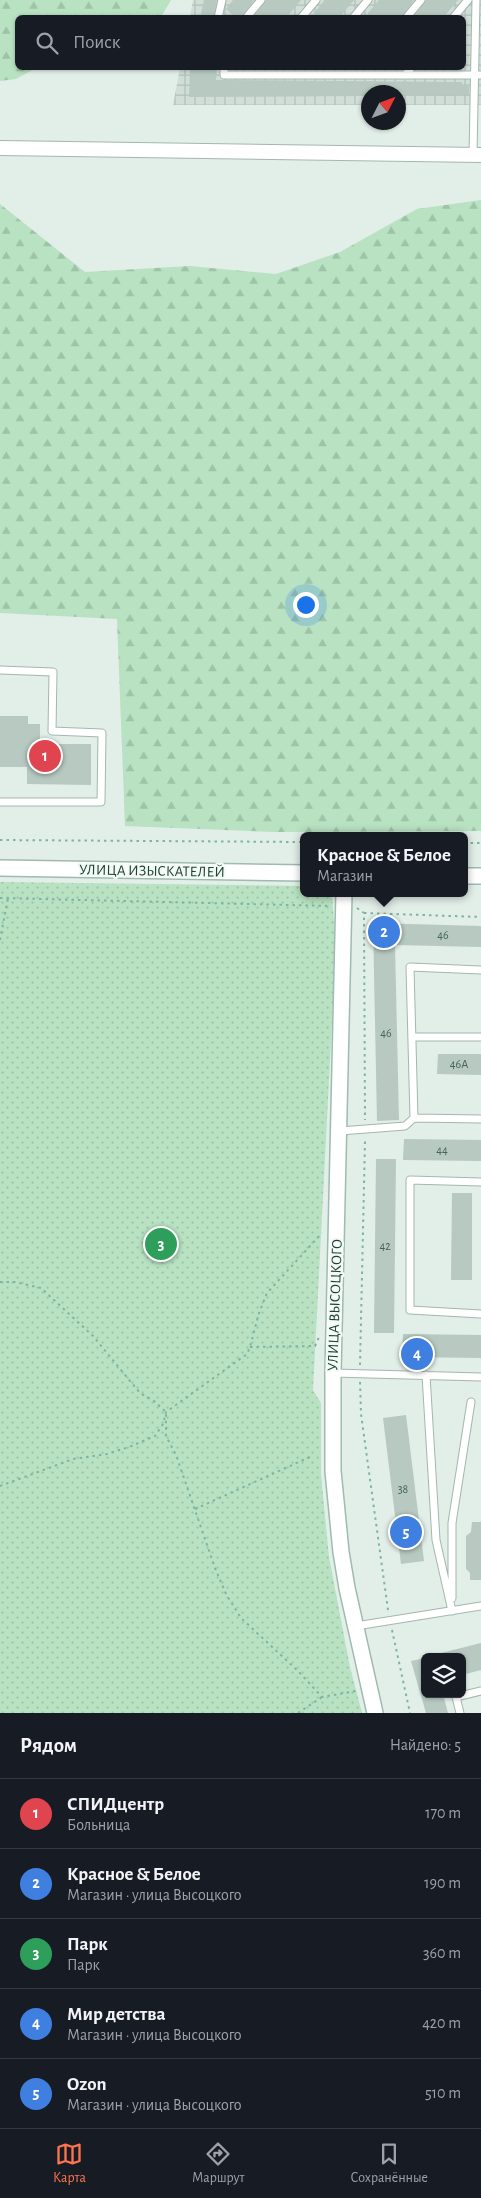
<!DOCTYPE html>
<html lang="ru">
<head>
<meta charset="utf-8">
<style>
  :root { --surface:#171b24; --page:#20242c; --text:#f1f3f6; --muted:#9ea1a6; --line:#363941; --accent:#ff744f }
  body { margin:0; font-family:"Alegreya Sans",sans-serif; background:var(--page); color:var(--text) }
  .controls { position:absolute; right:15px; bottom:15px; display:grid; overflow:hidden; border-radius:8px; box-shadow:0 1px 4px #0004 }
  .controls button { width:45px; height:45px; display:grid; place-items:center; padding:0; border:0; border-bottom:1px solid var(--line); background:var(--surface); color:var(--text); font:25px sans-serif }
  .compass { position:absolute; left:361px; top:85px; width:45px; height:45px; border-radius:50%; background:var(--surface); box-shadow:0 1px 4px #0004; rotate:48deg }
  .you { position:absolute; left:305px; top:604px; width:18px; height:18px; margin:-12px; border:4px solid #fff; border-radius:50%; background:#1a73e8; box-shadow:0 0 0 8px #1a73e833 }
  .badge { display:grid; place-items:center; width:32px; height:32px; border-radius:50%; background:var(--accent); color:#fff; font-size:16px; font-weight:700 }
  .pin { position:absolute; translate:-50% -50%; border:2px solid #fff; box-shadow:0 1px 5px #0006 }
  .popup { position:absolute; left:300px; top:832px; width:168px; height:65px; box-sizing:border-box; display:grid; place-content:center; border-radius:8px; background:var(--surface); filter:drop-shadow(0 1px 4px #0005); font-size:16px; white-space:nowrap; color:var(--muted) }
  .popup b { font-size:19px; color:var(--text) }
  .popup::after { content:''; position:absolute; left:50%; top:100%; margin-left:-10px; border:10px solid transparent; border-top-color:var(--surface) }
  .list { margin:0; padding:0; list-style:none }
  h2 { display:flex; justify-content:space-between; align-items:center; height:65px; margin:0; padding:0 20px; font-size:21px }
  h2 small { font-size:16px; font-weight:400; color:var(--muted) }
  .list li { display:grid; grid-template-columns:32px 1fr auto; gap:15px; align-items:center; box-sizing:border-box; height:70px; padding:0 20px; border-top:1px solid var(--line) }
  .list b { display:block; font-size:19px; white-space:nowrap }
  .list p { margin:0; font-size:16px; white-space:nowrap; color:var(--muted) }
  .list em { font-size:16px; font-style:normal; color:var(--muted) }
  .icon { flex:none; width:28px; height:28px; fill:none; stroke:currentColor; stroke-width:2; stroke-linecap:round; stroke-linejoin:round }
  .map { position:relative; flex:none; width:481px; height:1713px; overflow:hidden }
  .search { position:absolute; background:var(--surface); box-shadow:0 1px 4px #0004; left:15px; right:15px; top:15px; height:55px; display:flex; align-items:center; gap:12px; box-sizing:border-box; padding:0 18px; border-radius:8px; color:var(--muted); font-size:19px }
  .sheet { height:415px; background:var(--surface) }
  nav { display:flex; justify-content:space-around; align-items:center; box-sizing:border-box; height:70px; border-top:1px solid var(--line); background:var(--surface); font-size:14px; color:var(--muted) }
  nav a { display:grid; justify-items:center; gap:2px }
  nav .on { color:var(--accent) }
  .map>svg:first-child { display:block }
</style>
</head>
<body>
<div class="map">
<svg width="481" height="1713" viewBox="0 0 481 1713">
  <defs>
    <pattern id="industrial-grid" width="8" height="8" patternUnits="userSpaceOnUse" patternTransform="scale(1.25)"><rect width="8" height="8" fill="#d0ded7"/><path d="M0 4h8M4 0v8" fill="none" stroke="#b2c0b9"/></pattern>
    <pattern id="forest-firs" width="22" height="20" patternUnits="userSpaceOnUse" patternTransform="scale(1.25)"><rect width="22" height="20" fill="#b8e2c2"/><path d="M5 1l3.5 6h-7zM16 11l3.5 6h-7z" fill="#9ec3a7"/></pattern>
    <pattern id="park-dots" width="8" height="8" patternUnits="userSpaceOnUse" patternTransform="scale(1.25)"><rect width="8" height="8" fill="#b8e2c2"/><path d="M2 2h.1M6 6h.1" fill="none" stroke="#9ec3a7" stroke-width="1.8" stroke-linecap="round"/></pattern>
  </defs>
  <rect width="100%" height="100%" fill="#e2eee8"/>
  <path fill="url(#industrial-grid)" d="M193 0H481V105H399L398 92H368V105H173L180 68H464V18L190 17Z"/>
  <path fill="url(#forest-firs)" d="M0 0H171L161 17 18 18V68H36L16 79 0 81Z
    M481 200V831L274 832 125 826 117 619 0 613V204L85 272 190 266 276 274 340 252 417 209Z"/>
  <path fill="url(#park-dots)" d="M0 882 304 886V893H328L332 897 336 944 313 1390 321 1403V1475L329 1557 350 1667 362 1713H0Z"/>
  <path fill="#b7c9c1" d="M204 0H217L213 18H200Z
    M233 0H254L241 18H236L226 9Z
    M266 0H301L286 18H253Z
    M325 0H354L339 18H310Z
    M379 0H414L401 18H364Z
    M426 0H458L443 18H413Z
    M190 68H217L216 80H224L462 82V85H469V95L398 96V92H368V96L189 97Z
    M0 716H28V724H40V744H91V785L27 784V767H0Z
    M373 923 481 926V947L395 945 399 1120 377 1121Z
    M438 1054H481V1075L437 1074Z
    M404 1139 481 1140V1161L403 1160Z
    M376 1159H396L394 1333H374Z
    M452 1193H472V1280H451Z
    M403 1334 481 1335V1358L402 1357Z
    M406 1415 424 1561 401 1564 383 1418Z
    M472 1522H481V1580H470V1573L466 1569V1536L471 1532Z
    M481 1643V1670L462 1675V1657H442L441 1653Z
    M425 1658V1694H443L448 1713H426L411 1661Z"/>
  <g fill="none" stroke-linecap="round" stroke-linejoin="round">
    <g stroke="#a4b7af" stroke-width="9">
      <path id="lane" d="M218 18 222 0
        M246 18 261 0
        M301 18 316 0
        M353 18 368 0
        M406 18 421 0
        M453 18 468 0
        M224 68V75H481
        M405 75 411 68
        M473 155 476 0
        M0 670 53 672 52 731 102 733 101 802H0
        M412 1037H481
        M414 1118 410 967 481 970
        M340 1131 405 1126 414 1118 481 1119
        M481 1182 410 1180V1310L481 1314
        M333 1373 481 1377
        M426 1375 436 1540 452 1611
        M452 1598V1523L471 1402
        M356 1626 481 1606
        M460 1713 456 1697 481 1691"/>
    </g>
    <g stroke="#a4b7af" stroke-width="16">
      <path id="street" d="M0 148 481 155"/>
    </g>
    <g stroke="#9fbbb0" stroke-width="18">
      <path id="secondary" d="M0 868 304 873
        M464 876H481
        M344 893 333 1373V1471L341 1552 347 1588 375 1713"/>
    </g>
    <path stroke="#7eb5a2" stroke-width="2" stroke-dasharray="2.5 4" stroke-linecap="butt" d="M0 840 304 842
      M464 843H481
      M0 898 331 906
      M357 908 364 913 365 1120
      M364 913 481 917
      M0 940 8 898
      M0 1282H15L41 1288 93 1336 140 1393 154 1401 166 1412V1436L176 1455 215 1568 226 1594 241 1618 298 1671 322 1697 356 1691
      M250 1347 315 1346 319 1337
      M360 1365 365 1140
      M360 1382 361 1414 388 1610
      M0 1486 73 1459 107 1454 129 1447 155 1436 163 1424 166 1412 247 1354 250 1347 259 1313 267 1293 322 1233
      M195 1509 312 1456
      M392 1630 410 1713
      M298 1713 322 1697"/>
    <use href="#lane" stroke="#fff" stroke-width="7"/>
    <use href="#street" stroke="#fff" stroke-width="14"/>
    <use href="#secondary" stroke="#fff" stroke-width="15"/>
  </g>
  <g text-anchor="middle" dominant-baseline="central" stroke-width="4.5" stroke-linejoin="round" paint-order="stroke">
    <g font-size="12" fill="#45635a">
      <text x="443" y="935">46</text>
      <text x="386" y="1033">46</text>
      <text x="459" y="1064">46А</text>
      <text x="442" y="1150">44</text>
      <text x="385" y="1246">42</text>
      <text x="403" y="1489">38</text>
    </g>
    <g font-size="15" fill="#1f4137" stroke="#f3faf6">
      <text transform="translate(152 871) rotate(1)">УЛИЦА ИЗЫСКАТЕЛЕЙ</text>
      <text transform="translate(335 1305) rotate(-88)">УЛИЦА ВЫСОЦКОГО</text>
    </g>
  </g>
</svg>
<div class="controls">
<button><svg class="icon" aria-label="layers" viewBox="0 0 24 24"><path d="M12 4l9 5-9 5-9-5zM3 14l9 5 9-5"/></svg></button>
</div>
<svg class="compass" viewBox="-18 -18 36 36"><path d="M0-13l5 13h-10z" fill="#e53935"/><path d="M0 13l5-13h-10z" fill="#9ea1a6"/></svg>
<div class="you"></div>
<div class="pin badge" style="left:45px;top:756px;background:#e0444e">1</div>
<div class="pin badge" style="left:384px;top:932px;background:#3f7fe0">2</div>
<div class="popup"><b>Красное &amp; Белое</b>Магазин</div>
<div class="pin badge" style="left:161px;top:1244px;background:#2e9e5b">3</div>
<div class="pin badge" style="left:417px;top:1354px;background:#3f7fe0">4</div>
<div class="pin badge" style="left:406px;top:1532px;background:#3f7fe0">5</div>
<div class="search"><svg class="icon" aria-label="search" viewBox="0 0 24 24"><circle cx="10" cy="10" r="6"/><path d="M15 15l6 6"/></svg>Поиск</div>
</div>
<section class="sheet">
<h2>Рядом<small>Найдено: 5</small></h2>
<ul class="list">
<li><span class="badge" style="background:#e0444e">1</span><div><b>СПИДцентр</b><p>Больница</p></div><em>170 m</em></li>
<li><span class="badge" style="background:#3f7fe0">2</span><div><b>Красное &amp; Белое</b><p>Магазин · улица Высоцкого</p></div><em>190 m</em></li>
<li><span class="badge" style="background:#2e9e5b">3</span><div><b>Парк</b><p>Парк</p></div><em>360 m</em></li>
<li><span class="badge" style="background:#3f7fe0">4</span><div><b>Мир детства</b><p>Магазин · улица Высоцкого</p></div><em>420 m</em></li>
<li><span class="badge" style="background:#3f7fe0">5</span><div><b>Ozon</b><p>Магазин · улица Высоцкого</p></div><em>510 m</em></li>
</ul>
</section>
<nav>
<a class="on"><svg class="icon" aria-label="map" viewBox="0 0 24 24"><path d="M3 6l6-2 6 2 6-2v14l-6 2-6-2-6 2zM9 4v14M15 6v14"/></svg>Карта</a>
<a><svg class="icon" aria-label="directions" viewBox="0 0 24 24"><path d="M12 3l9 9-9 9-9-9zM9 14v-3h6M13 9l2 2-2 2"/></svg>Маршрут</a>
<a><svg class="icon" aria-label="saved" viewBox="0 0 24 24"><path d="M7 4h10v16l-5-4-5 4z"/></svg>Сохранённые</a>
</nav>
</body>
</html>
